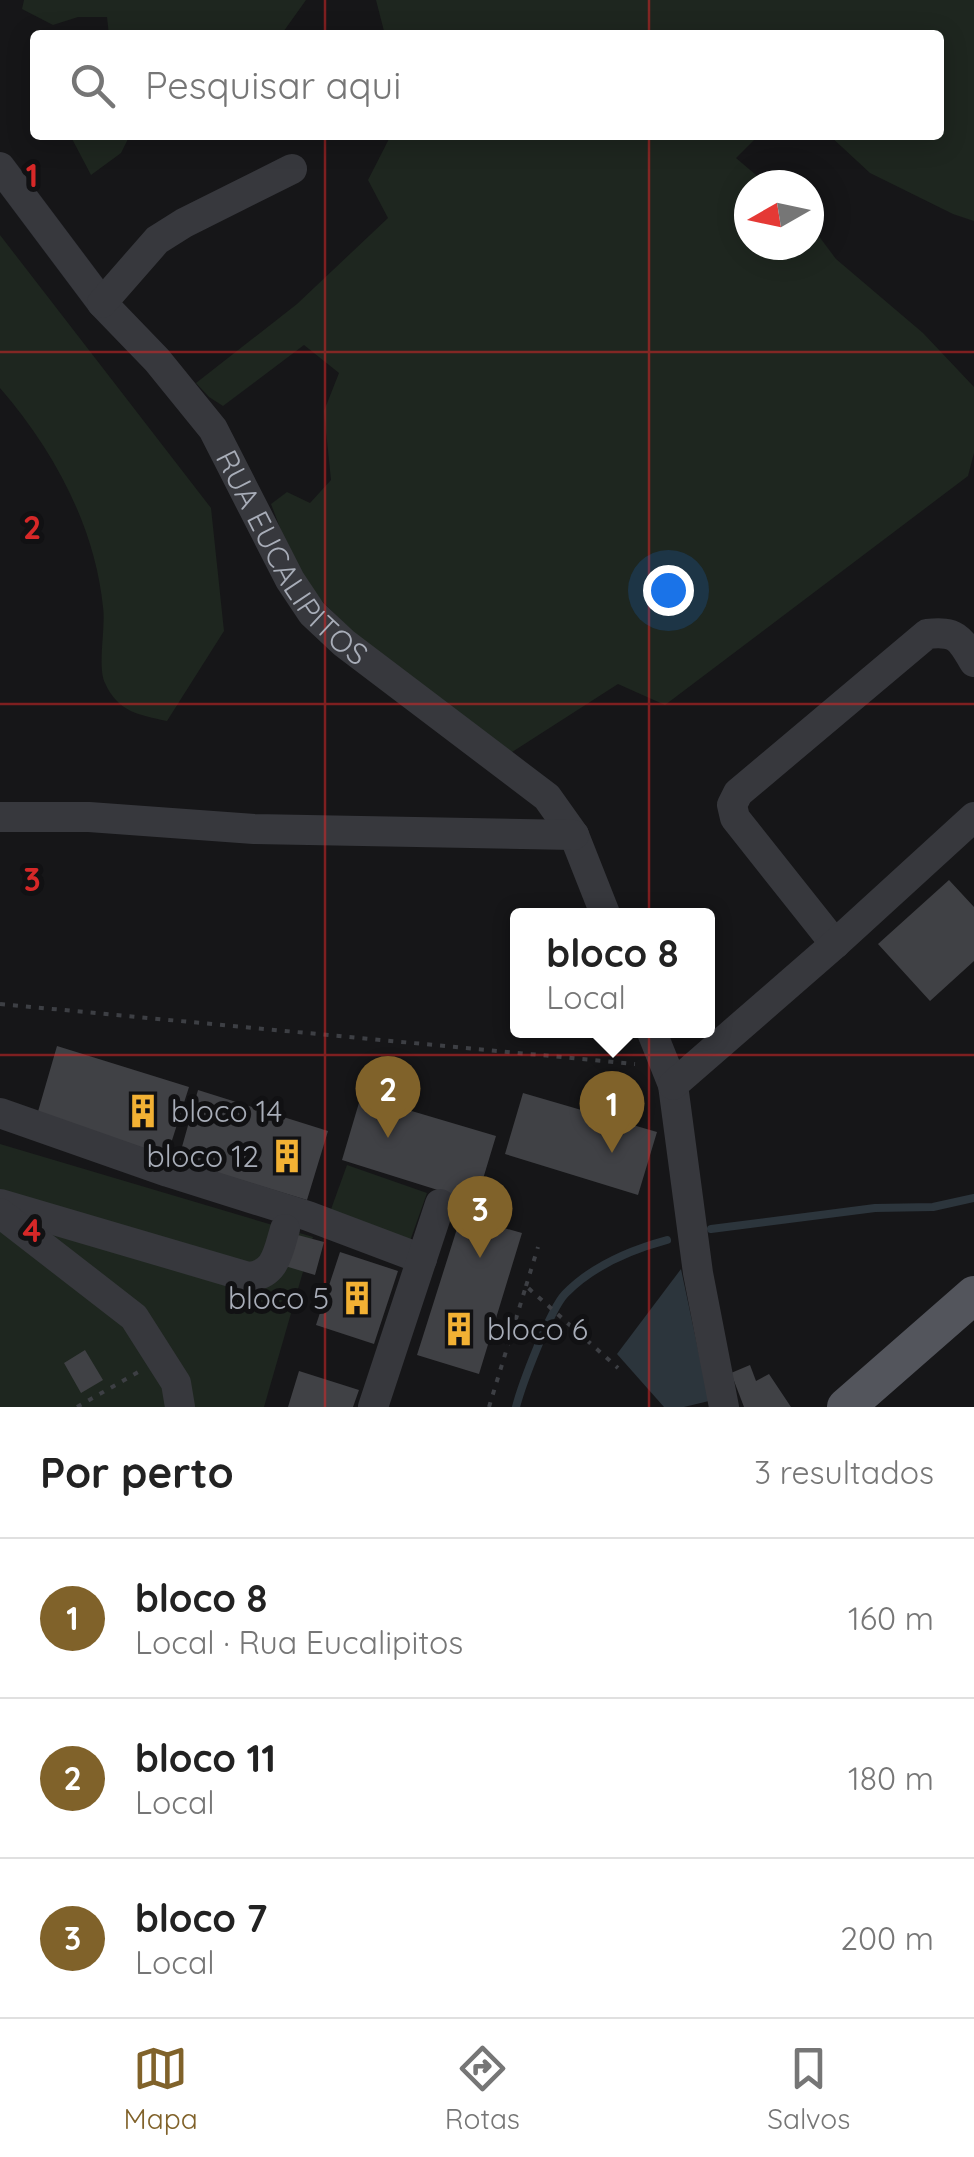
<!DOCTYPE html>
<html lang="pt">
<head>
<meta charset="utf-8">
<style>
  :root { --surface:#fff; --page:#f2f2f2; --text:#222; --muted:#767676; --line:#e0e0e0; --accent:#80622a }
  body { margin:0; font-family:Quicksand,sans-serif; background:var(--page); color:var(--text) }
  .compass { position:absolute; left:734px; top:170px; width:90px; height:90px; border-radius:50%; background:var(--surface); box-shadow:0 5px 25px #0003; rotate:261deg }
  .you { position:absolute; left:668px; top:590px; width:35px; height:35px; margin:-25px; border:8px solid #fff; border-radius:50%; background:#1a73e8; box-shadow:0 0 0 15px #1a73e833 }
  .badge { display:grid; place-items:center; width:65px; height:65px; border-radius:50%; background:var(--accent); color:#fff; font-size:32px; font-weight:700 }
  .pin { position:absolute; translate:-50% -82px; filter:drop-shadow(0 2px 5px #0008) }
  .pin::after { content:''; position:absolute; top:52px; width:35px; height:30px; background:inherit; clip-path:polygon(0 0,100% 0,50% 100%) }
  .popup { position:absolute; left:510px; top:908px; width:205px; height:130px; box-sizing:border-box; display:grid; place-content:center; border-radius:10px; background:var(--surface); filter:drop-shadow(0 2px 8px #0005); font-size:32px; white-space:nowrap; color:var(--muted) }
  .popup b { font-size:38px; color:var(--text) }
  .popup::after { content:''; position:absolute; left:50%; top:100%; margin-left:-20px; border:20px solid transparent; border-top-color:var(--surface) }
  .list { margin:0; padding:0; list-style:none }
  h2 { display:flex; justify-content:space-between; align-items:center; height:130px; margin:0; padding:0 40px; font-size:42px }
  h2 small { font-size:32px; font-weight:400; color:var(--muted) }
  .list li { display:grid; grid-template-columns:65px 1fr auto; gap:30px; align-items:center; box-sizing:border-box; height:160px; padding:0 40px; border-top:2px solid var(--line) }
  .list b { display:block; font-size:38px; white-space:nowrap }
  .list p { margin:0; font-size:32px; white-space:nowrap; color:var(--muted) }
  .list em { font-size:32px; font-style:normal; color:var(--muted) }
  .icon { flex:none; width:55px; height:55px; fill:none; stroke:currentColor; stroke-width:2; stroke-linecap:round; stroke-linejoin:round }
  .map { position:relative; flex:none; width:974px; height:1407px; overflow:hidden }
  .search { position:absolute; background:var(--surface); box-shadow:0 5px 25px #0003; left:30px; right:30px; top:30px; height:110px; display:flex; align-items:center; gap:25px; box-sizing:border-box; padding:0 35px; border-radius:10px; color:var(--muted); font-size:38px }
  .sheet { height:610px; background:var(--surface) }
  nav { display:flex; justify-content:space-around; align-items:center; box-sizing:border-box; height:140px; border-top:2px solid var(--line); background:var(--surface); font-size:28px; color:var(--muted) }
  nav a { display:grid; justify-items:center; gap:5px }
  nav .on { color:var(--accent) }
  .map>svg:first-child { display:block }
</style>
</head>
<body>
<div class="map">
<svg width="974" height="1407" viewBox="0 0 974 1407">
  <rect width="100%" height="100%" fill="#161618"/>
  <path fill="#1e261f" d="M24 0H306L281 35H109L107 17H78L53 25 22 9Z
    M376 0H974V221L953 214 870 173 829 135H939V35H385Z
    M70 135H130L121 153 91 175Z
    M391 135H759L736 158 768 185H749V245H809V223L836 259 923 333 974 387V453L968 476 665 705 618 684 509 754 361 640 299 578 271 504 287 492 310 503 331 480 324 411 339 373 304 345 223 406 209 397 196 383 297 304 388 218 368 180Z
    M0 235 211 508 224 631 167 721C139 715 118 712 105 683 97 667 106 627 103 607 95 526 53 449 0 388Z
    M0 1144 313 1237 264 1407H0Z
    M347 1165 427 1193 410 1241 330 1212Z"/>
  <path fill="#2c353c" d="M681 1269 709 1401 684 1407H664L617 1354Z"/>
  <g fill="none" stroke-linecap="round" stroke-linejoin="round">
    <path stroke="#2c353c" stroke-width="8" d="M711 1229 875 1208 933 1207 974 1198
      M516 1407C522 1384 550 1310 565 1294 593 1265 630 1250 667 1240"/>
  </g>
  <path fill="#404145" d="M949 880 974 907V961L930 1001 878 944Z
    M57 1046 189 1087 167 1156 37 1115Z
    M198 1090 328 1131 307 1200 178 1161Z
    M523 1093 657 1132 638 1195 505 1154Z
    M361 1096 496 1136 476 1202 342 1160Z
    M461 1216 522 1233 479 1374 417 1355Z
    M294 1234 324 1242 315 1275 285 1266Z
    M340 1252 398 1271 374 1344 316 1325Z
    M85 1350 103 1380 81 1393 64 1363Z
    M750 1365 756 1381 769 1374 791 1407H744L731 1373Z
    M299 1371 359 1390 353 1407H288Z"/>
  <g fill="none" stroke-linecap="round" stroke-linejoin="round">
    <path stroke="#3d3f44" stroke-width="4" stroke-dasharray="5 8" stroke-linecap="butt" d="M0 1004 635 1064
      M526 1286 538 1247
      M77 1407 140 1371
      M489 1407 526 1286 618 1368"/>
    <g stroke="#37383d" stroke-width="30">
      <path id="s1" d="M0 167 102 303 157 360 213 429 290 580 312 613 344 643 547 797 574 835 606 916"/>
      <path d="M102 303 157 240 184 223 292 169"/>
      <path d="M0 817H89L254 829 574 835"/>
      <path d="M835 944 735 818 732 805 738 793 927 634C957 631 960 638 974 662"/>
      <path d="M651 1030 673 1085 698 1273 724 1407"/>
      <path d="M673 1085 835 944 974 817"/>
      <path d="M0 1113 168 1172 308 1216 422 1259"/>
      <path d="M0 1204 248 1277C276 1275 278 1252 285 1229"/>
      <path d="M0 1213 134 1317 176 1383 180 1407"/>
      <path d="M373 1407 440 1204"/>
    </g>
    <path stroke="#53555c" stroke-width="38" d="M846 1407 974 1295"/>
  </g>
  <path fill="none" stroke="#d62828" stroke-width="2.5" stroke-opacity="0.55" d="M325 0V35M649 0V35M325 135V1407M649 135V1407M0 352H974M0 704H974M0 1055H974"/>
  <defs>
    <g id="building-bare" transform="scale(2.7)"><path d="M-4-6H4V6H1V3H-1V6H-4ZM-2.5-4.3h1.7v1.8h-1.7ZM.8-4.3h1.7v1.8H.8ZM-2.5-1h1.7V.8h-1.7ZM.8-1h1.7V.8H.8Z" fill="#f2b134" stroke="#111113" stroke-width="2.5" paint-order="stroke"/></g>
  </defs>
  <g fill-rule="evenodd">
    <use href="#building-bare" x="143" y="1111"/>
    <use href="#building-bare" x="287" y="1156"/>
    <use href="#building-bare" x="357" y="1298"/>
    <use href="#building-bare" x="459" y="1329"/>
  </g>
  <g text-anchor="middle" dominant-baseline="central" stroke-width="10" stroke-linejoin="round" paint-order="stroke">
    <g font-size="30" fill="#a8adb8" stroke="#111113">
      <text stroke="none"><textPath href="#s1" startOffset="490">RUA EUCALIPITOS</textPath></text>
    </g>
    <g font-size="30" fill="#a8adb8" stroke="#111113" text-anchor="start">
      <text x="171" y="1111">bloco 14</text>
      <text x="259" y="1156" text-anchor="end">bloco 12</text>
      <text x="329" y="1298" text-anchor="end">bloco 5</text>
      <text x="487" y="1329">bloco 6</text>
    </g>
  </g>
  <g font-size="32" text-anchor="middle" font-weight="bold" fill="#d62828" stroke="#111113" stroke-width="10" stroke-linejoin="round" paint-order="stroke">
    <text x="32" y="187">1</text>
    <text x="32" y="539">2</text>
    <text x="32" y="891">3</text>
    <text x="32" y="1242">4</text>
  </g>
</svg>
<svg class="compass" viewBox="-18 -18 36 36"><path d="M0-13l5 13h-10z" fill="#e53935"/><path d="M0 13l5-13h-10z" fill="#767676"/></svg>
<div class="you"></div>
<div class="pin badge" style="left:612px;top:1153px">1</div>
<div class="popup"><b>bloco 8</b>Local</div>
<div class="pin badge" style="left:388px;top:1138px">2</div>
<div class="pin badge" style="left:480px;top:1258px">3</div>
<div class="search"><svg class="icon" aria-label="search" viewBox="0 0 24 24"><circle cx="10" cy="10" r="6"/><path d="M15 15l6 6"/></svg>Pesquisar aqui</div>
</div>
<section class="sheet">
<h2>Por perto<small>3 resultados</small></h2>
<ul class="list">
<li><span class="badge">1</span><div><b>bloco 8</b><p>Local · Rua Eucalipitos</p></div><em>160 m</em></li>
<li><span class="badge">2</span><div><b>bloco 11</b><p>Local</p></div><em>180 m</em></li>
<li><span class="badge">3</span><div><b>bloco 7</b><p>Local</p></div><em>200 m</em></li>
</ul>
</section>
<nav>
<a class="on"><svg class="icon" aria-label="map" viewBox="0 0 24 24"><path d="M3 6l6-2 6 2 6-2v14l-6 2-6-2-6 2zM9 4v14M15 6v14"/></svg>Mapa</a>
<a><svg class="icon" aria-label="directions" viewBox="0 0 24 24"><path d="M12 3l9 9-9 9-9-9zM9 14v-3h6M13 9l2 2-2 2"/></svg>Rotas</a>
<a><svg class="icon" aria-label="saved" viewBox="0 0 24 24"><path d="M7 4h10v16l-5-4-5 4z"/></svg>Salvos</a>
</nav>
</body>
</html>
